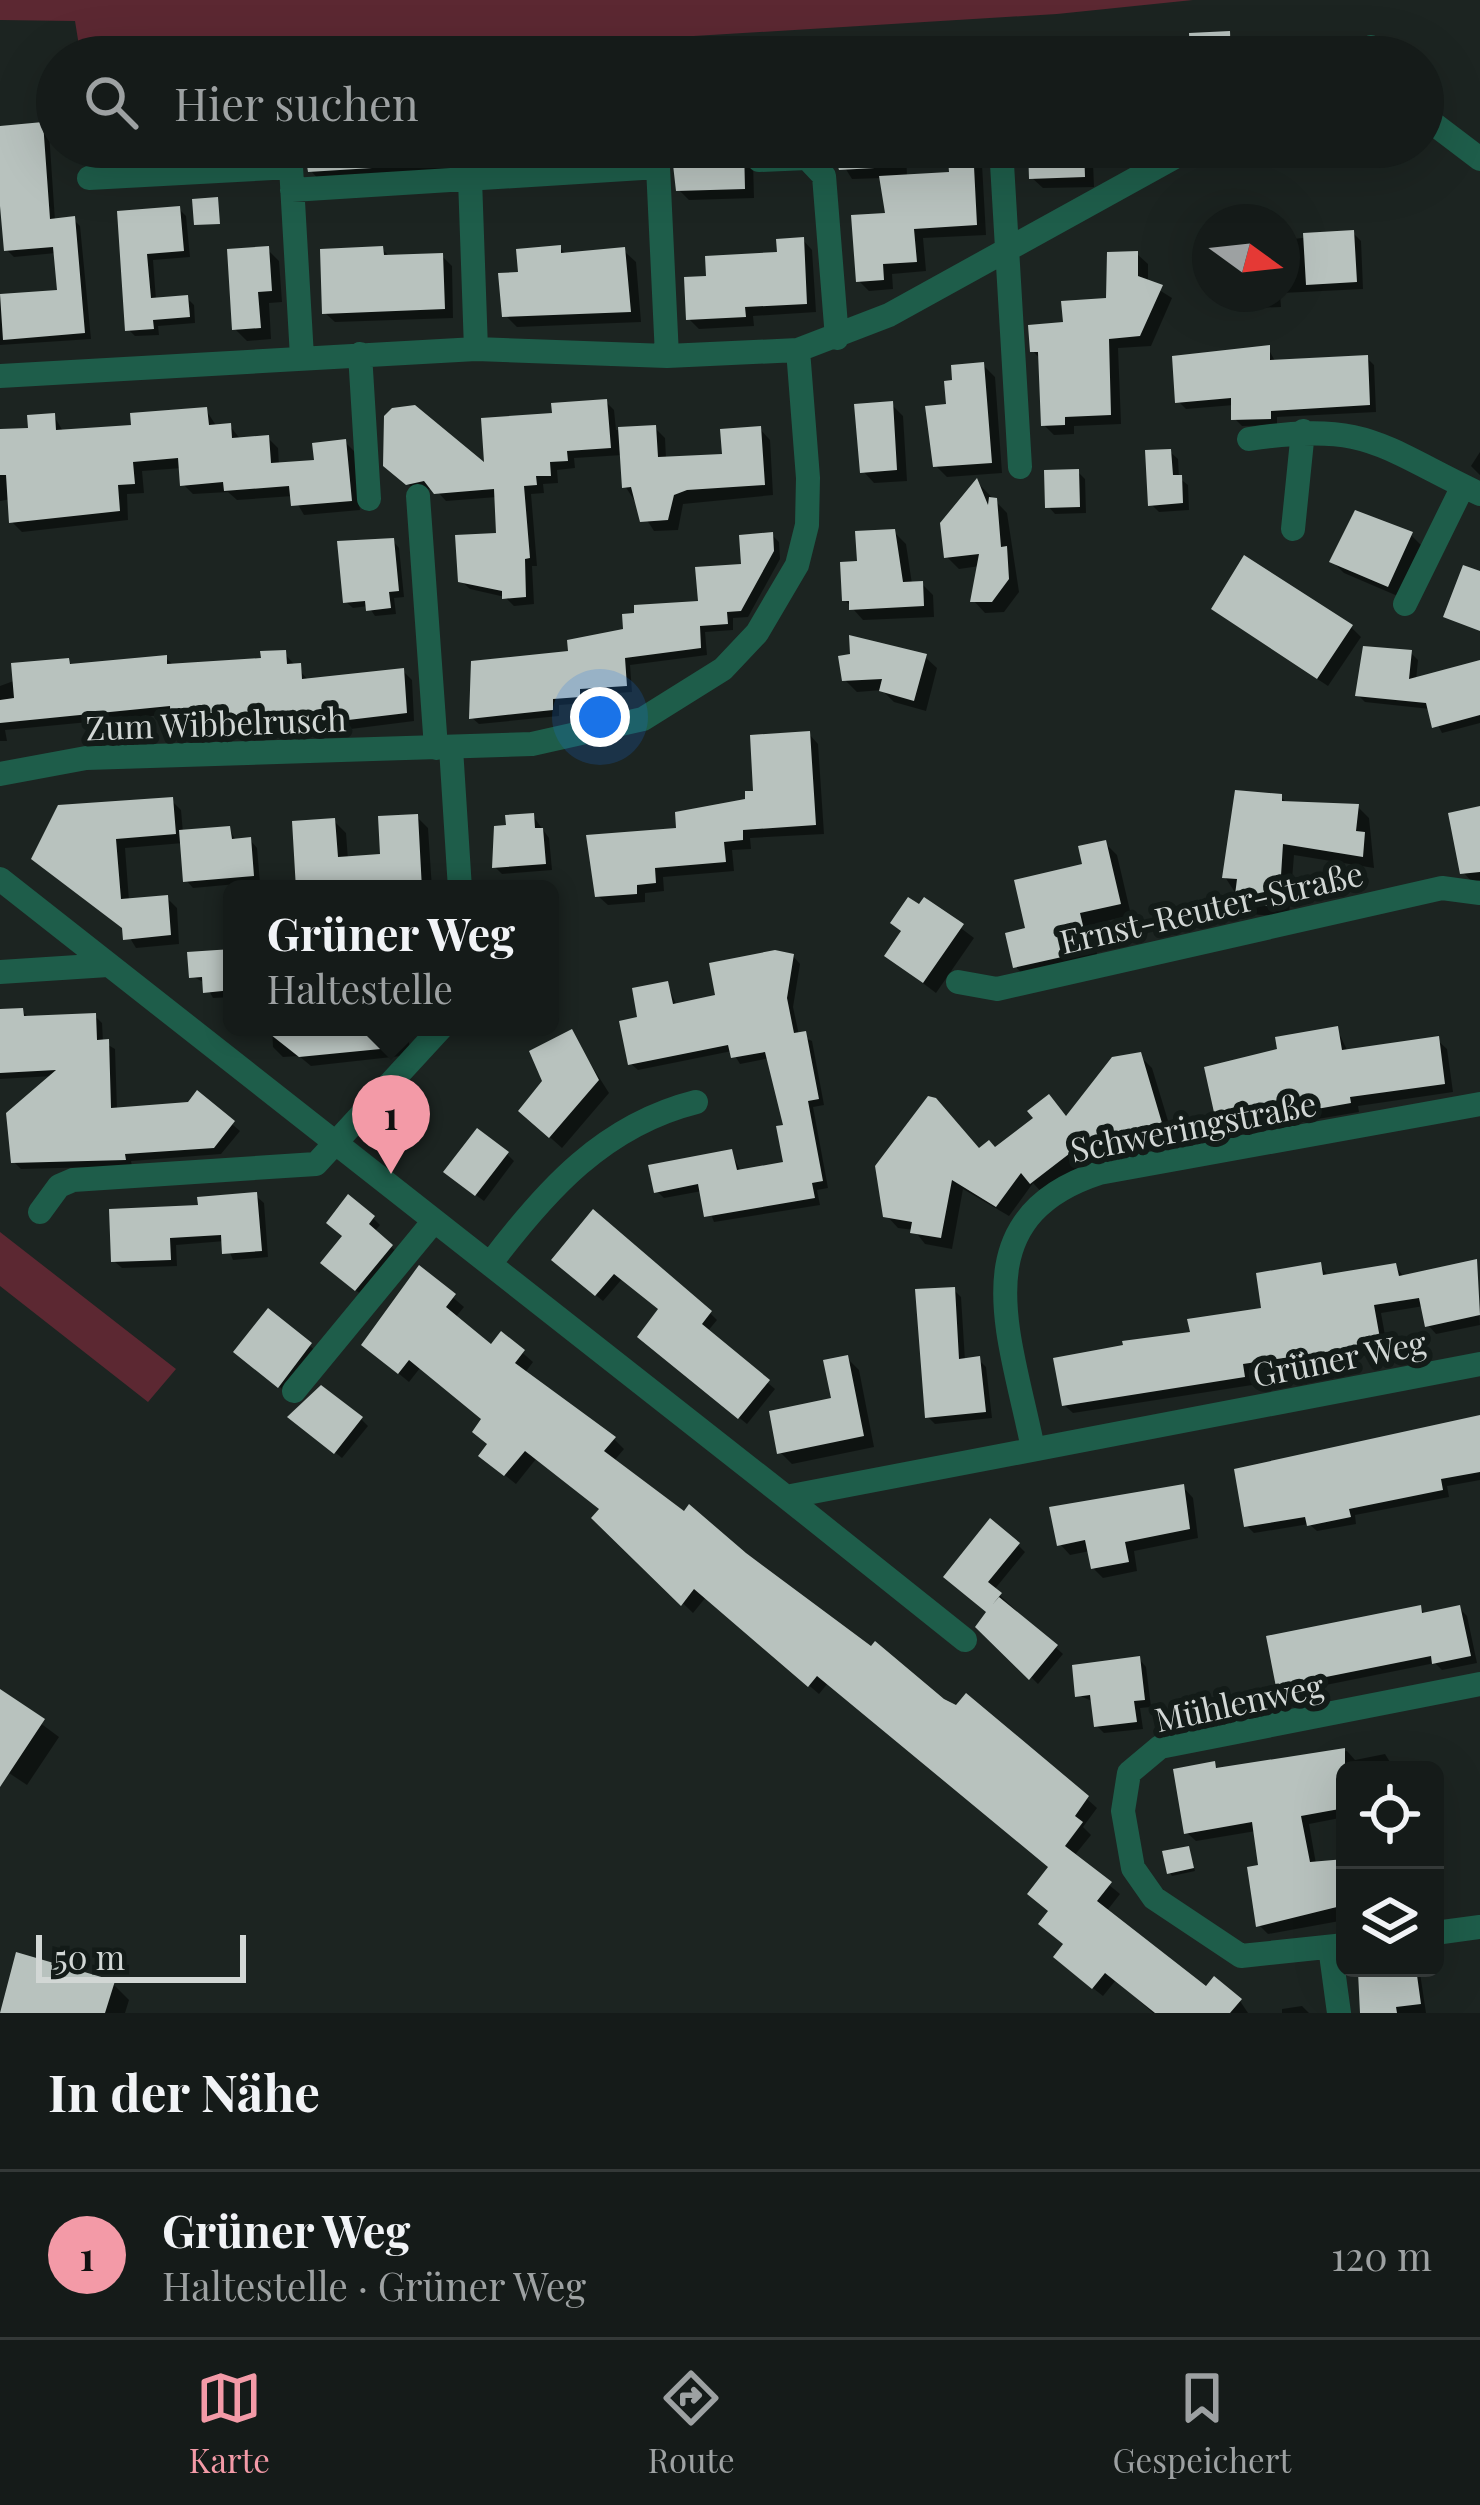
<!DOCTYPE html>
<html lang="de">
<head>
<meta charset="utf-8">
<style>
  :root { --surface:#151b19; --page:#222826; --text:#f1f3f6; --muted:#9da1a2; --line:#343938; --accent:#f39aa7 }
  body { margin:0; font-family:"Playfair Display",serif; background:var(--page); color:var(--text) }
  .controls { position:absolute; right:36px; bottom:36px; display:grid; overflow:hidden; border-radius:18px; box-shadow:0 12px 48px #0002 }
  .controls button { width:108px; height:108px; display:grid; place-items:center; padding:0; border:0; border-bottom:3px solid var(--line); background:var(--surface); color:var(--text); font:60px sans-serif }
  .compass { position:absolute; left:1192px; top:204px; width:108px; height:108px; border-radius:50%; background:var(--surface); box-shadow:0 12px 48px #0002; rotate:105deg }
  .scale { position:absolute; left:36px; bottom:30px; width:210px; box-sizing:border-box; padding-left:12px; border:6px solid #d2d7d5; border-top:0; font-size:33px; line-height:42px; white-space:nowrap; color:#d2d7d5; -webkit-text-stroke:9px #131b18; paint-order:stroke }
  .you { position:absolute; left:600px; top:717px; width:42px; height:42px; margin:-30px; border:9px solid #fff; border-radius:50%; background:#1a73e8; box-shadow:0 0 0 18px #1a73e833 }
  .badge { display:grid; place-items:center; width:78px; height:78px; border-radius:50%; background:var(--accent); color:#111; font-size:39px; font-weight:700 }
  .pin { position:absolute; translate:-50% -99px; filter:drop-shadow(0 3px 6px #0008) }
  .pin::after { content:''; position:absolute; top:63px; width:42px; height:36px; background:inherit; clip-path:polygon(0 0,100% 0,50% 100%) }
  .popup { position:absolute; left:223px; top:880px; width:336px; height:156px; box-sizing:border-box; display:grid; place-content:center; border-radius:18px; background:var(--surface); filter:drop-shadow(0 3px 9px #0005); font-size:39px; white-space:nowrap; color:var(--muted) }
  .popup b { font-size:45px; color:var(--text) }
  .popup::after { content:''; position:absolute; left:50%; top:100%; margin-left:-24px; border:24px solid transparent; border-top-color:var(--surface) }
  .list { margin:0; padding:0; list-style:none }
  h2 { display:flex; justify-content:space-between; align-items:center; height:156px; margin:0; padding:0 48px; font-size:51px }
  h2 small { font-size:39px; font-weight:400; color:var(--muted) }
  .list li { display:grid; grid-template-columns:78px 1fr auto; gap:36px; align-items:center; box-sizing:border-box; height:168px; padding:0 48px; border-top:3px solid var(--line) }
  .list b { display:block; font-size:45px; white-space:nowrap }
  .list p { margin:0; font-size:39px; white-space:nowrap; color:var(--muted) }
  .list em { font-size:39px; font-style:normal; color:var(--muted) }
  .icon { flex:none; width:66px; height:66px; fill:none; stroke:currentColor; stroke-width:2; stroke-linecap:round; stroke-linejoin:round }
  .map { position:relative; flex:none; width:1480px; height:2013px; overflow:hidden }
  .search { position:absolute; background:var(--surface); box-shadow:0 12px 48px #0002; left:36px; right:36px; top:36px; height:132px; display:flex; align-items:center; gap:30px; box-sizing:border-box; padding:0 42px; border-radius:66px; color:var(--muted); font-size:45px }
  .sheet { height:324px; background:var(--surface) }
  nav { display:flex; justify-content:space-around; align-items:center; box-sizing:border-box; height:168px; border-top:3px solid var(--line); background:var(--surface); font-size:33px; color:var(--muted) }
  nav a { display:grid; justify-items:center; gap:6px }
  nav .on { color:var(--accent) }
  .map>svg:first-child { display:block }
</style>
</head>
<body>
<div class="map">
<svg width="1480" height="2013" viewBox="0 0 1480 2013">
  <rect width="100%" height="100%" fill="#1c2421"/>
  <path fill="#5c2832" d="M0 0H1193L1057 14 348 57H236L79 46 75 21 0 20Z
    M0 1232 176 1369 148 1402 0 1286Z"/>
  <path fill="#0007" d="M1229 34 1239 45 1240 57H1194Z
    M980 53 984 57 940 55Z
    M42 125 49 132 55 221 74 220 80 226 91 339 0 345V297L60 293 56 253 14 257 7 250 0 192V129Z
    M127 147H228L134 155Z
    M308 147H906L907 177 952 175 950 147H981L986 235 923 238 926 271 892 274 893 289 869 291 858 280 888 215 883 178 852 179 837 155H762L753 162 754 198 689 200 679 190 675 161 585 165 579 159 321 182 311 171Z
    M1031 147H1161L1147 148V161L1093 163 1094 187 1043 188 1032 178Z
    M179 209 186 216 190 257 153 260 156 300 187 298 194 305 195 323 158 326 159 335 135 336 128 329 120 214Z
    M1353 233 1361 241 1363 289 1282 293V240Z
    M803 240 812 250 816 312 753 316 754 326 699 329 689 319 710 278 780 255Z
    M560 248 567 255 624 251 636 262 641 322 517 327 505 315 521 275Z
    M267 249 279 261 282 302 269 303 271 339 247 341 235 329Z
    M382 249 391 258 442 256 452 266 453 318 335 322 325 313Z
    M1137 254 1148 264V283L1172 298 1151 346 1118 348 1121 424 1074 426V434L1054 435 1044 425 1041 360 1033 351 1109 300Z
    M1222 294H1280L1281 307 1230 309Z
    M1268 348 1276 363 1367 358 1374 365 1376 412 1277 417V425L1242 426 1234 418V405L1186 409 1178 401Z
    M983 365 995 377 1002 473 947 477 936 466 950 407Z
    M606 402 614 410 616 430 655 428 665 438 666 459 725 457 760 429 770 440 773 495 683 504 678 530 654 531 625 486 623 455 574 458 575 468 557 470 558 483 543 484 544 493 531 494 537 566H532L534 604 514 606 505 597 470 589 461 581 499 536 497 497 446 501 434 488 417 492 396 474 488 469 555 416Z
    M891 404 903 416 907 481 874 483 863 471Z
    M206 410 217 427 230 426 241 440 268 438 278 448 279 466 317 463 345 442 355 452 360 510 304 515 293 496 237 500 228 492 193 494 183 484 182 468 142 471 144 493 127 494 128 520 22 532 12 522 11 499 0 501V433L31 431 54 416 64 433 134 427Z
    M1170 452 1178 459 1179 478 1188 485 1189 510 1159 512 1151 504Z
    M1480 452V475L1471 466Z
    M1078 472 1085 479 1086 513 1055 514 1048 506Z
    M977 482 1007 513 1019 592 1004 612 985 613 974 601 980 566 959 569 947 557Z
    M894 532 906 544 912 584H922L933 595 934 617 863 620 845 600 860 564Z
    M772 535 779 542 780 559 748 617 733 618V630L705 632 707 655 630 665 632 692 586 695V703L559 705V716L479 724 472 718 571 654 702 604Z
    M1411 535 1423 547 1400 597 1344 573 1332 561Z
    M393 541 399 548 404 597 394 598 396 614 375 616 368 606 353 608 346 602Z
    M1225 618 1351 627 1361 637 1328 686Z
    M284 653 309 681 403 671 412 680 414 721 335 731 330 726 183 730 173 714 5 730 7 741H0V686L68 661 74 667 166 658 175 667 264 661Z
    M1411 653 1418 660 1416 680 1480 665V723L1442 733 1430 709 1365 702 1358 695Z
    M925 657 937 668 926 711 894 702 882 690 857 692 845 680Z
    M809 734 818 744 824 834 750 838 751 849 732 850 734 871 663 877 664 891 645 893V902L608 905 598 896 679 830 748 801Z
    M1281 797 1288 804 1358 807 1369 818 1374 868 1294 855 1289 917 1249 914 1225 877Z
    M171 800 181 810 183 833 229 829 237 842 250 840 257 848 260 882 193 888 186 880 183 843 125 848 129 901 167 898 177 908 179 944 136 948 125 930 45 869Z
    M1480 809V880L1472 882 1463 872Z
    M533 816 549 838 552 870 502 874 495 867Z
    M417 817 428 828 432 889H299L334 821 346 833 348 860 384 857Z
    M1105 843 1117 855 1131 915 1090 925 1099 962 1027 979 1016 967 1029 930Z
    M925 901 974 938 936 993 887 956Z
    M232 948V997L213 998 205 983 192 976 190 955Z
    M793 956 800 964 793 1007 799 1035 812 1041 824 1105 813 1107 828 1188 817 1190 820 1205 714 1222 702 1191 664 1198 657 1191 731 1152 741 1172 786 1164 787 1127 770 1058 740 1064 732 1051 638 1070 630 1063 641 1019 667 984 677 1006 718 998Z
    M22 1011 30 1019 95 1016 102 1023 103 1042 115 1049 117 1110 190 1105 198 1095 240 1131 221 1154 131 1161 132 1166 21 1169 14 1162 53 1076 0 1079V1012Z
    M272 1027H408L410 1055 311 1066 299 1056 283 1057 273 1047Z
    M1337 1029 1348 1052 1437 1040 1447 1049 1453 1092 1358 1106 1359 1112 1300 1122 1297 1118 1229 1134 1220 1125 1281 1052Z
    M571 1033 609 1093 562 1148 534 1123Z
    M1140 1056 1152 1068 1172 1134 1104 1147 1043 1194 1033 1183 1009 1216 963 1189 952 1249 925 1244 914 1230 898 1228 886 1215 980 1151H995L1067 1118Z
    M507 1154 514 1161 484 1201 454 1179Z
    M256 1196 264 1203 268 1257 233 1260 225 1241 176 1245 177 1266 122 1268 114 1261 201 1207Z
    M593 1213 710 1313 717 1320 707 1332 775 1389 747 1424 648 1344 661 1309 622 1279 603 1301 562 1267Z
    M373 1218 380 1225 374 1232 398 1253 363 1296 330 1270Z
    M1476 1262 1480 1325 1436 1334 1428 1325 1424 1306 1381 1313 1388 1352 1250 1372 1252 1385 1073 1413 1064 1405 1193 1335 1265 1311 1320 1265 1329 1277 1395 1266 1405 1278Z
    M420 1269 464 1307 455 1318 492 1348 502 1335 533 1362 524 1374 614 1439 624 1449 613 1462 943 1701 957 1709 966 1697 1087 1799 1097 1808 1083 1827 1091 1835 1074 1856 1120 1894 1106 1912 1206 1990 1240 2001 1248 2013H1153L1116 1980 1103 1996 1066 1967V1945L1051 1912V1868L828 1683 819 1694 706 1597 693 1613 595 1518 602 1510 536 1459 516 1484 492 1465 484 1420 420 1368 409 1382 375 1354Z
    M954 1290 961 1297 965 1361 979 1360 986 1367 992 1418 935 1424 928 1417Z
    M310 1346 317 1352 286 1392 244 1358Z
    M847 1358 859 1370 874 1447 792 1464 780 1452 834 1400Z
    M361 1419 368 1426 342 1458 298 1423Z
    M1480 1419V1480L1447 1486 1449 1497 1355 1515 1356 1524 1317 1531 1309 1524 1254 1533 1247 1526Z
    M1183 1487 1193 1498 1198 1538 1134 1551 1137 1571 1103 1578 1093 1568 1090 1551 1070 1555 1060 1544Z
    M1018 1545 1025 1552 994 1590 1063 1654 1038 1684 979 1626 990 1613 954 1583Z
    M1420 1608 1426 1615 1459 1608 1467 1616 1477 1663 1442 1670 1435 1663 1286 1693 1279 1686Z
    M1139 1659 1146 1667 1151 1707 1140 1708 1143 1729 1104 1733 1097 1726 1094 1702 1078 1695Z
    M0 1693 59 1737 27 1785 0 1767Z
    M1347 1751 1355 1760 1385 1754 1395 1770H1345V1817L1309 1824 1316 1864 1345 1860V1920L1268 1934 1259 1925 1262 1868 1256 1831 1196 1841 1187 1833 1214 1764 1220 1771Z
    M1188 1849 1195 1871 1172 1876 1170 1873Z
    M1386 1968H1415L1420 1973 1426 2013H1369Z
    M113 1984 129 2000 125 2013H1Z
    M1302 2006 1309 2013H1282V2009Z"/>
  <path fill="#b8c2be" d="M1230 31 1231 57H1190L1189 33Z
    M43 122 50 219 75 216 85 333 3 340 0 294 57 290 53 247 4 251 0 206V126Z
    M304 147H500V160L308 172Z
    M671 147H744L745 189 676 191Z
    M832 147H928V165L839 170Z
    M947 147H973L977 225 914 229 917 262 883 264 884 280 856 282 851 215 885 213 879 176 949 172Z
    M1028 147H1084L1085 177 1029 179Z
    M218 197 220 224 194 225 192 199Z
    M180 206 184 251 147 254 151 298 188 295 190 317 153 320 154 329 125 331 117 211Z
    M1354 230 1357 282 1306 285 1303 233Z
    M804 237 807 304 745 307 746 317 686 320 684 277 706 276 705 256 777 252 776 239Z
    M561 245V253L625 247 631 312 502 317 498 273 518 272 516 249Z
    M269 246 272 291 258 292 261 328 232 330 227 249Z
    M383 246 384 255 443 253 445 309 322 314 320 249Z
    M1138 251V276L1163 285 1140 336 1109 339 1111 415 1065 417V425L1041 426 1038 352H1030L1028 325 1063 322 1061 301 1106 298 1107 252Z
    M1270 345V360L1368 355 1370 405 1271 411V419L1231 420V398L1175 403 1172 356Z
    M984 362 992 463 933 467 925 406 946 404 944 381 952 380 951 365Z
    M607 399 611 448 567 451 568 461 550 462 551 476H536L537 485 524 486 530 558 525 559 526 597 502 599V591L458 582 455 535 496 533 494 489 434 494 424 481 406 485 383 466 384 416 392 408 415 405 484 462 481 418 552 413 551 403Z
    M893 401 897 470 860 473 854 404Z
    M207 407 209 425 231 423 232 438 269 435 271 463 314 460 312 443 346 439 352 501 291 506 289 486 224 491 223 482 180 486 178 458 133 462 135 484 118 485 120 511 9 523 6 475H0V429L28 428 27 415 55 413 56 430 131 425 130 413Z
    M656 425 658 457 722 454 720 429 761 426 765 485 687 490 674 495 668 520 640 522 631 487 622 488 618 427Z
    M1171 449 1173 475H1182L1183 503 1148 506 1145 450Z
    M1079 469 1080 507 1045 508 1044 470Z
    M977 478 988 505 989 497 997 498 1001 547 1007 546 1009 579 992 602H970L979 554 944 558 940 523Z
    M1355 510 1413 532 1388 587 1329 562Z
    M895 529 903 582 923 581 924 606 849 610V601H842L840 562 857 561 855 531Z
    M773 532 774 551 741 611 727 612 728 624 700 626 701 648 625 658 627 686 580 689V697L553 699V710L469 719 471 661 568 651 567 640 623 629 622 614 634 613V605L698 601 695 567 741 564 739 535Z
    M394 538 399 591 389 592 391 608 366 611 365 601 343 603 337 541Z
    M1244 555 1353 625 1317 679 1211 609Z
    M1463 565 1480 571V631L1443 617Z
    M849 635 927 654 914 701 879 691 882 679 842 681 838 656 850 654Z
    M1363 646 1412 650 1409 679 1480 660V715L1432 728 1426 703 1355 696Z
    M286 650 287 664 301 663 302 679 404 668 407 713 323 723V719L280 721V717L171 723 170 706 0 723V700L14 698 11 663 69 658 70 664 167 655V664L261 658 260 651Z
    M810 731 816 825 743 830V840L724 842 726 862 655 868 656 883 637 885V894L595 897 586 835 676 828 675 812 745 799V791H753L750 735Z
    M1235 790 1282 794V801L1359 804 1356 831 1365 832 1363 857 1283 844 1279 907 1234 903 1237 879 1222 878Z
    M173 797 176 834 116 839 121 899 168 895 171 935 123 940 122 928 31 859 58 805Z
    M1480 806V872L1460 874 1448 813Z
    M534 813 535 828H543L546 864 492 868 494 826 506 825 505 815Z
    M418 814 422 889H296L292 821 335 818 338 857 380 854 378 816Z
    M230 826 232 839 251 837 254 876 183 882 179 830Z
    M1106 840 1121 904 1080 913 1089 951 1013 968 1005 933 1025 928 1014 880 1082 864 1078 846Z
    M908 897 919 904 924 897 964 924 923 983 884 956 901 931 890 923Z
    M232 949V990L203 993 202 977 189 978 187 952Z
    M775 950 794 954 787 998 794 1033 806 1031 819 1099 808 1101 823 1181 812 1183 815 1198 704 1217 698 1184 654 1193 648 1165 732 1149 737 1170 783 1162 776 1126 783 1125 765 1052 731 1058 728 1045 628 1065 619 1021 637 1017 632 988 668 981 673 1004 715 995 709 963Z
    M23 1008 24 1016 96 1013 97 1040 109 1039 111 1108 188 1102 197 1090 235 1121 214 1148 125 1154 126 1160 11 1163 6 1113 56 1070 0 1073V1009Z
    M1338 1026 1342 1050 1439 1036 1445 1084 1350 1097 1351 1103 1288 1114V1110L1217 1126 1204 1067 1277 1049 1275 1037Z
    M261 1027H420L401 1047 299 1057Z
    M572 1029 599 1080 549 1138 518 1111 542 1081 529 1051Z
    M1141 1052 1162 1123 1091 1137 1030 1184 1021 1173 996 1207 952 1180 941 1238 910 1233 912 1222 883 1217 875 1166 928 1096 936 1098 979 1148 989 1140 995 1147 1033 1118 1027 1111 1049 1094 1066 1116 1112 1057Z
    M477 1128 509 1152 475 1196 443 1172Z
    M257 1192 262 1251 222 1254 221 1235 170 1238 171 1260 111 1262 109 1209 198 1205 197 1197Z
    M348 1194 375 1216 369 1224 393 1245 355 1291 320 1263 342 1236 326 1223Z
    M593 1209 712 1311 702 1324 770 1380 738 1419 637 1337 658 1309 614 1274 595 1296 551 1260Z
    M1477 1259 1480 1315 1425 1327 1419 1298 1374 1305 1381 1344 1243 1364 1245 1377 1062 1406 1053 1358 1123 1345 1122 1341 1190 1332 1187 1319 1261 1308 1256 1273 1321 1262 1323 1275 1396 1263 1399 1276Z
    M419 1265 456 1294 446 1307 491 1344 501 1331 525 1350 515 1363 616 1437 604 1451 684 1511 689 1504 746 1553 871 1646 875 1641 944 1699 956 1705 966 1693 1089 1796 1075 1816 1083 1822 1065 1846 1112 1882 1097 1901 1206 1986 1214 1976 1242 1999 1230 2013H1155L1105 1973 1092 1989 1053 1957 1063 1944 1038 1924 1048 1911 1027 1894 1048 1867 817 1676 808 1687 694 1589 681 1606 591 1518 599 1509 525 1451 504 1476 478 1456 487 1444 472 1432 481 1419 409 1360 398 1374 361 1345Z
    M955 1287 959 1359 980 1356 986 1412 925 1418 915 1289Z
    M268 1308 312 1343 278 1388 233 1352Z
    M848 1355 864 1436 777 1454 769 1411 831 1398 823 1360Z
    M321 1385 363 1417 334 1454 287 1417Z
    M1480 1415V1472L1441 1479 1443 1490 1349 1509 1351 1517 1307 1526 1305 1517 1244 1527 1234 1469Z
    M1184 1484 1190 1529 1125 1542 1129 1562 1091 1569 1085 1540 1057 1546 1049 1507Z
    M990 1518 1020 1543 988 1582 1002 1593 992 1605 999 1597 1058 1645 1029 1680 975 1627 986 1612 943 1577Z
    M1421 1605 1422 1613 1460 1605 1471 1656 1432 1664 1431 1656 1276 1687 1266 1636Z
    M1140 1656 1145 1700 1134 1701 1137 1722 1094 1727 1090 1695 1075 1697 1072 1665Z
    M0 1689 45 1719 0 1787Z
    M1345 1748V1808L1301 1816 1310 1862 1345 1859V1905L1256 1927 1247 1867 1258 1865 1252 1822 1184 1834 1173 1769 1215 1761 1216 1768Z
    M1189 1846 1194 1868 1167 1874 1162 1851Z
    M16 1952 115 1981 105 2013H0Z
    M1416 1968 1421 2004 1396 2007 1397 2013H1360L1358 1972Z"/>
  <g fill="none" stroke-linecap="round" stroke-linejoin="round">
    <path stroke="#1e5d4a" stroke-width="24" d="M1354 57 1371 47
      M1426 118 1480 159
      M1001 147 1020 467
      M759 160 807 158 824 176 837 338
      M89 178 291 167 302 357
      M470 179 476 349
      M292 190 658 167 667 356
      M360 354 369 499
      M0 376 476 349 667 356 798 350 889 315 1193 147
      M1249 439C1367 421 1379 446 1480 494
      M418 496 436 748
      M1293 529 1303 431
      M1405 604 1463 486
      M451 748 460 889
      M0 774 86 758 532 744 643 719 723 669 757 633 797 565 807 525 808 478 798 350
      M0 879 786 1497 1480 1364
      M0 972 108 965
      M958 982 997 989 1442 888 1480 893
      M40 1212 59 1186 73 1180 316 1164 442 1027
      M490 1264C546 1190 604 1125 696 1102
      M294 1391 434 1221
      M1033 1449C1012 1340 958 1219 1099 1173L1480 1104
      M786 1497 965 1640
      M1435 1933 1480 1927
      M1345 1945 1241 1956 1154 1898 1133 1868 1123 1811 1129 1773 1160 1747 1480 1684
      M1330 1947 1339 2013"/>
  </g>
  <g text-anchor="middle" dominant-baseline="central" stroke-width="12" stroke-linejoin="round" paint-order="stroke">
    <g font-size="33" fill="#d2d7d5" stroke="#131b18">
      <text transform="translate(216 722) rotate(-2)">Zum Wibbelrusch</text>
      <text transform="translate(1211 906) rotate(-13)">Ernst-Reuter-Straße</text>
      <text transform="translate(1193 1125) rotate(-11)">Schweringstraße</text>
      <text transform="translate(1339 1357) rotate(-11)">Grüner Weg</text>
      <text transform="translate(1239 1701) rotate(-12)">Mühlenweg</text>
    </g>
  </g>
</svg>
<div class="controls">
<button><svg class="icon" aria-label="locate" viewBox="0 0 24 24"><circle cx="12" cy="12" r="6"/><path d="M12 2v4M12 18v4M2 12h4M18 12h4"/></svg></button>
<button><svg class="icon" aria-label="layers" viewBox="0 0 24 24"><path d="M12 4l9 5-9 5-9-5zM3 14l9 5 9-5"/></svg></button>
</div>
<svg class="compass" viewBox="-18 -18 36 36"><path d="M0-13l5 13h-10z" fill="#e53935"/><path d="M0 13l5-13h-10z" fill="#9da1a2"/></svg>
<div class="scale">50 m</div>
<div class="you"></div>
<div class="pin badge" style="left:391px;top:1174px">1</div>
<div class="popup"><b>Grüner Weg</b>Haltestelle</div>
<div class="search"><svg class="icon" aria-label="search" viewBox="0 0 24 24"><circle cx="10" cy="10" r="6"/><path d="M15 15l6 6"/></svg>Hier suchen</div>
</div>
<section class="sheet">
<h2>In der Nähe<small></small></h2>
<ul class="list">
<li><span class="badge">1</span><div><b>Grüner Weg</b><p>Haltestelle · Grüner Weg</p></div><em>120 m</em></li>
</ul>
</section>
<nav>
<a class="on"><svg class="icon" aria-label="map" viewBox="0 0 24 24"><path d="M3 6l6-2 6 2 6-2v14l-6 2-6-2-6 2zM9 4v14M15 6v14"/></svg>Karte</a>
<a><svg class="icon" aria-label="directions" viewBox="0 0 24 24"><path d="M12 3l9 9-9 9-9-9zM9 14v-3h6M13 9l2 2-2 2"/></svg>Route</a>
<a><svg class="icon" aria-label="saved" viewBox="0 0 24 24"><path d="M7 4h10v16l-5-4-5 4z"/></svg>Gespeichert</a>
</nav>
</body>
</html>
